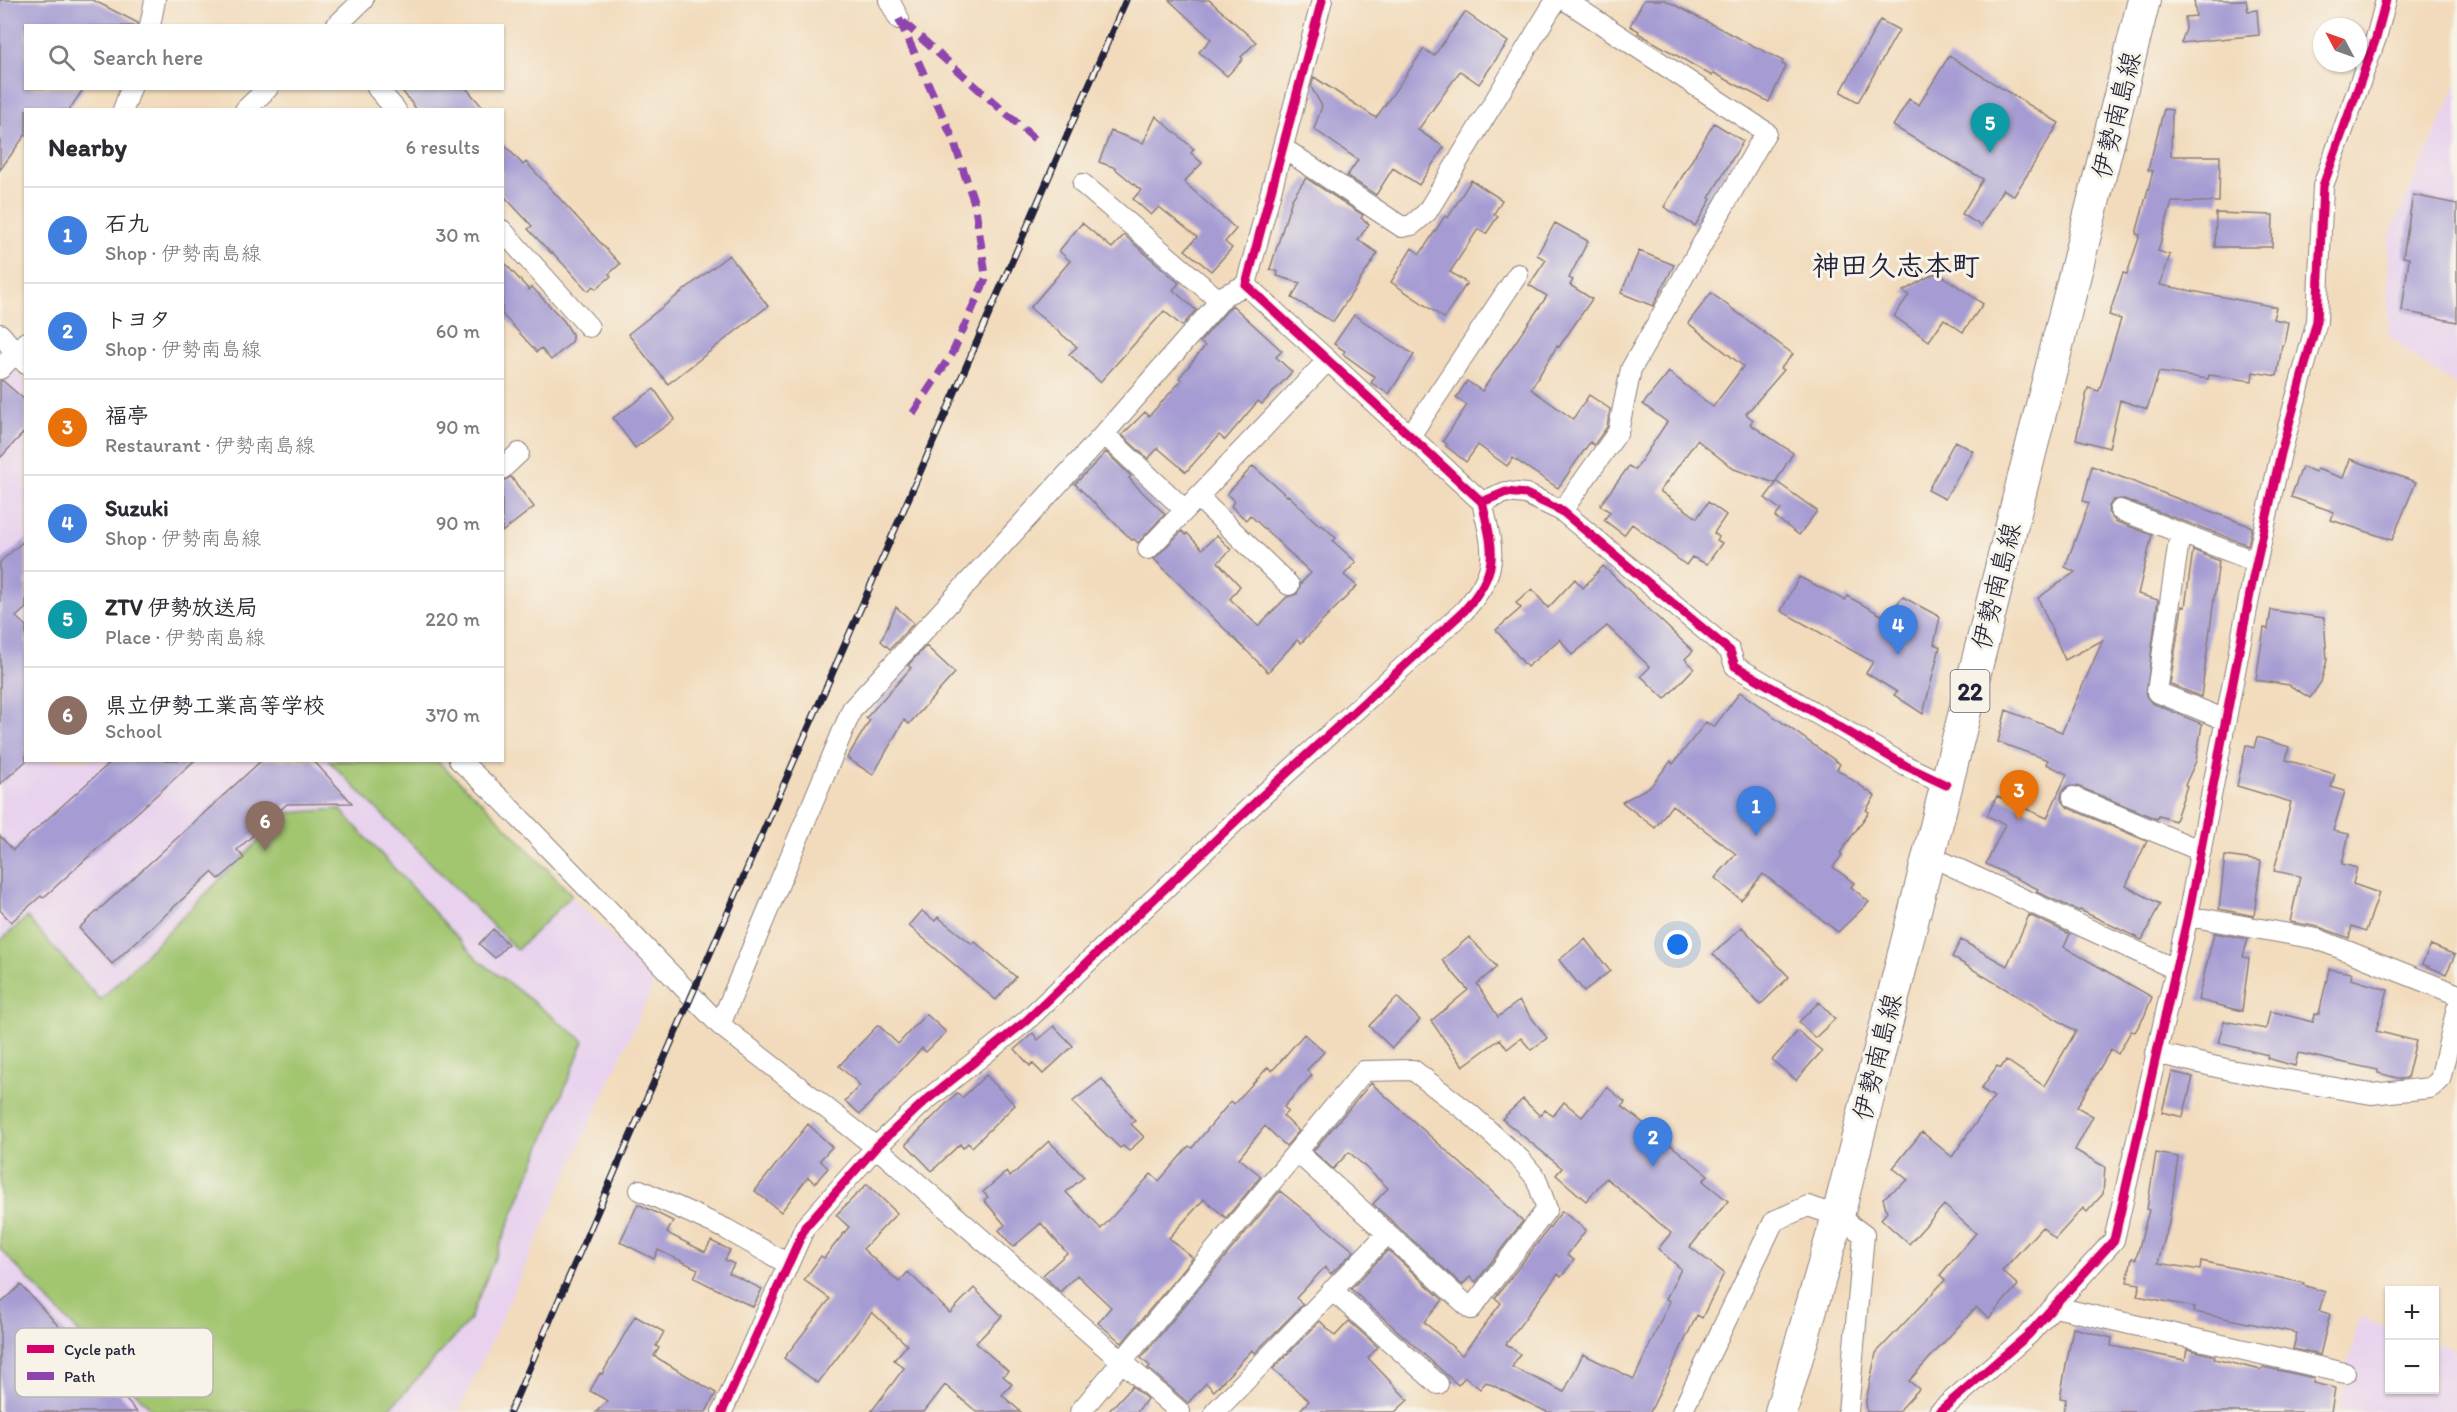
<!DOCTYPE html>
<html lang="en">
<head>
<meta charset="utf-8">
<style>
  :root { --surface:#fff; --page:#f7f7f7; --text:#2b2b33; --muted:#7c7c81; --line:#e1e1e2; --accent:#2563eb }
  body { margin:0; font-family:Itim,"Klee One",sans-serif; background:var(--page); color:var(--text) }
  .controls { position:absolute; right:18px; bottom:18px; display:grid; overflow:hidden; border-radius:0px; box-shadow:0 2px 4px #0004 }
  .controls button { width:54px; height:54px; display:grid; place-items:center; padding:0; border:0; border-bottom:2px solid var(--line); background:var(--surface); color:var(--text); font:30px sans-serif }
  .compass { position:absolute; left:2313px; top:18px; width:54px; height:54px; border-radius:50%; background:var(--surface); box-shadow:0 2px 4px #0004; rotate:311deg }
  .you { position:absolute; left:1678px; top:945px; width:21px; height:21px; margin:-15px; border:4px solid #fff; border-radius:50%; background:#1a73e8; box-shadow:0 0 0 9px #1a73e833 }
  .badge { display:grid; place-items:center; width:39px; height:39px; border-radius:50%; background:var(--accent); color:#fff; font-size:20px; font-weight:700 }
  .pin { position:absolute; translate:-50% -50px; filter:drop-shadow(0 2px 3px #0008) }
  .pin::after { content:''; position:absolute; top:32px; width:21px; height:18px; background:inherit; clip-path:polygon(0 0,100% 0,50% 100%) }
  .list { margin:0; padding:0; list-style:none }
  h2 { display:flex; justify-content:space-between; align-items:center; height:78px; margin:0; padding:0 24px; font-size:26px }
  h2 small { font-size:20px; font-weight:400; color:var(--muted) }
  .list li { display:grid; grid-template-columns:39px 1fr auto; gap:18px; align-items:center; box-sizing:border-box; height:96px; padding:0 24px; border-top:2px solid var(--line) }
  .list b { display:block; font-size:22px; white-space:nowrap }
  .list p { margin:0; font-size:20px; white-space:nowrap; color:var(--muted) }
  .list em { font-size:20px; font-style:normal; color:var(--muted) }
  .icon { flex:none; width:33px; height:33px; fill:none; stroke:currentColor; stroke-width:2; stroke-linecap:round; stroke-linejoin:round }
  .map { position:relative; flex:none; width:2457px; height:1412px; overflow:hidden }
  .search { position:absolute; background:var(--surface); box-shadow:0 2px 4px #0004; left:24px; top:24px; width:480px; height:66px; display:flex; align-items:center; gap:15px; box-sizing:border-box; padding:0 21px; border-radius:0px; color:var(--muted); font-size:22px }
  .panel { position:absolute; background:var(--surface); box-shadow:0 2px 4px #0004; left:24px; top:108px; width:480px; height:654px; border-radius:0px }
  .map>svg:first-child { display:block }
</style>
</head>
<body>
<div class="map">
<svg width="2457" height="1412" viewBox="0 0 2457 1412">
  <rect width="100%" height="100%" fill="#f7f3e8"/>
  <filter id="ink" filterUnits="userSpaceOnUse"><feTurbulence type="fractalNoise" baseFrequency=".0167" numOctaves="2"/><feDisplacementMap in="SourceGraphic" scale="12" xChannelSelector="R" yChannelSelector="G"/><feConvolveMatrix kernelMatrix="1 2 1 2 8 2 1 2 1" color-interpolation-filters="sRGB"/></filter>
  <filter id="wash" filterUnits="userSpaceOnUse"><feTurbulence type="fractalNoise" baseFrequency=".008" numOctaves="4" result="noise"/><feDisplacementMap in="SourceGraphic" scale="24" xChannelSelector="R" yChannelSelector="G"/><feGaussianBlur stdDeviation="1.35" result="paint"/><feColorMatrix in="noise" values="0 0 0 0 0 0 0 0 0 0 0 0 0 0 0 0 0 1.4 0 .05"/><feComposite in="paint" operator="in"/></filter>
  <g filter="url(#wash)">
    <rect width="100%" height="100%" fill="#f2dbbc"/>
    <path fill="#e8d2ee" d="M2457 84V386L2419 361 2388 334 2389 237Z
      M11 368 25 381 26 760 440 761 655 981 459 1412H0V380Z
      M2359 1317 2389 1327 2390 1390H2434L2435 1342 2457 1350V1412H2338Z"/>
    <path fill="#a2c56f" stroke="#627455" stroke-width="1.5" d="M329 761H437L486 806 572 895 517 950Z
      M340 809 476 958 584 1041 469 1321 387 1412H154L0 1249V941L27 917 100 1000 286 813Z"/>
    <g id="blocks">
      <path fill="#a69cd3" d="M0 0H93L138 23V26H26V88H84L69 110H26V134L0 170Z
        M1169 0H1209L1256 42 1241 57 1243 59 1227 76 1199 52 1211 39Z
        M1644 0H1665L1783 61 1782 64 1786 66 1769 102 1714 73 1712 76 1638 33 1639 31 1630 26Z
        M2194 0H2246L2248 11 2257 10 2259 35 2181 43 2186 29 2185 17 2196 16Z
        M1465 12 1508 42 1479 84 1460 71 1418 130 1444 147 1419 185 1393 168 1376 195 1347 176 1358 160 1314 129 1322 106 1311 87 1314 77 1376 118 1424 49 1434 56Z
        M1880 20 1899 30 1858 102 1841 92Z
        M1949 56 2059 123 2014 196 2003 189 1981 226 1962 214 1983 179 1893 126 1909 99 1919 105Z
        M400 88H466L485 110H417Z
        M2164 109 2172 110 2171 156H2220L2219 202H2172L2158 251 2170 255 2160 285 2276 307 2273 319 2288 322 2284 345H2282L2277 376 2253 372 2252 381 2209 375 2208 379 2159 372 2147 409 2120 400 2109 448 2076 439 2088 388 2099 391 2121 319 2109 315 2123 273 2127 274 2140 235 2136 234 2153 171 2148 170Z
        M1156 116 1194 149 1191 153 1202 163 1184 182 1236 229 1225 242 1232 248 1211 271 1185 250 1197 237 1159 207 1151 215 1133 199 1141 190 1113 167 1099 162 1111 131 1143 143Z
        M1714 123 1743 141 1709 198 1711 199 1695 226 1664 207Z
        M502 142 523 165 526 162 620 264 609 274 611 276 596 289 593 286 588 291 552 252 551 253 528 229 532 226 502 194Z
        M1306 178 1363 215 1361 218 1369 224 1358 240 1378 253 1333 322 1292 298 1300 283 1277 276 1278 272 1270 269 1292 199Z
        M1471 180 1502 200 1494 214 1498 216 1486 234 1478 229 1450 272 1467 283 1444 318 1391 282 1412 248 1420 254 1445 216 1448 218Z
        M2413 195 2457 204V322L2402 311 2409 258 2403 257Z
        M2216 213 2273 215 2272 247H2215Z
        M1082 223 1112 248 1124 235 1179 283 1173 290 1196 310 1182 326 1164 311 1100 382 1069 354 1077 347 1030 308 1070 261 1059 251Z
        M1555 223 1588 241 1569 278 1573 280 1570 285 1592 299 1559 347 1557 346 1531 389 1573 419 1589 395 1610 409 1607 427 1594 445 1590 442 1558 488 1513 458 1507 466 1478 445 1466 462 1446 446 1447 444 1443 441 1467 405 1456 398 1467 381 1482 391 1547 296 1529 285 1546 260 1537 255Z
        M1639 251 1674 265 1653 306 1621 293Z
        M729 255 768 306 668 384 628 334Z
        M502 260 529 290 532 287 564 321 572 334V342L551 360 541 348 537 352 502 314Z
        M1937 272 1983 304 1963 332 1944 319 1929 341 1894 316 1909 295 1903 291Z
        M1711 293 1793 354 1781 368 1784 370 1746 414 1753 420 1750 424 1793 453 1775 483 1734 469 1697 440 1660 491 1697 518 1708 502 1726 515 1714 533 1719 537 1717 540 1722 543 1707 564 1692 557 1686 565 1632 524 1624 535 1604 520 1610 512 1600 505 1629 466 1635 470 1667 422 1643 404 1669 372 1713 407 1742 368 1743 366 1688 323Z
        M1232 305 1282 351 1276 357 1292 372 1262 404 1258 401 1225 440 1219 435 1186 472 1158 448 1148 459 1122 435 1145 412 1149 416 1182 380 1179 378 1205 346 1200 342Z
        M1354 315 1414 355 1389 394 1371 383 1375 377 1343 354 1345 351 1334 344Z
        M0 381H3L26 401V430L0 458Z
        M654 389 675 419 635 448 613 418Z
        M1955 441 1973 451 1945 499 1928 490Z
        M1106 452 1131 476 1129 478 1133 483 1165 514 1138 543 1134 539 1132 540 1075 484Z
        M2350 459 2416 482 2392 540 2331 520 2334 512 2291 497 2302 467 2316 472 2317 469 2343 478Z
        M1253 466 1287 496 1288 495 1320 526 1321 524 1336 538 1333 541 1356 562 1344 575 1357 586 1301 643 1297 640 1268 672 1154 559 1182 531 1186 535 1187 533 1202 549 1217 535 1231 550 1218 562 1240 586 1230 599 1258 626 1287 597 1297 594 1301 583 1311 573 1250 515 1246 520 1231 506 1234 501 1227 494Z
        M2092 466 2252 527 2248 545 2124 499 2113 500 2109 506 2108 512 2115 521 2152 535 2138 594 2158 600 2146 696 2152 703 2202 724 2196 761 2185 785 2187 786 2175 821 2159 816 2157 819 2077 786 2066 787 2062 793 2061 799 2068 808 2147 841 2126 886 2160 904 2142 940 2080 910 2079 911 2039 893 2036 892 2038 889 1986 864 2005 824 1987 816 1997 796 2047 818 2067 774 2046 764 2048 760 1998 742 2006 710 2062 732 2103 640 2065 660 2038 598 2075 572 2065 567 2089 503 2083 501Z
        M511 477 534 507 502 532V481Z
        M1777 482 1817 511 1799 535 1775 517 1781 510 1765 498Z
        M26 539V608L16 617 26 626V761L0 784V562Z
        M2193 550 2219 561 2201 697 2170 684 2182 606 2185 607Z
        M1603 566 1693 651 1685 659 1694 668 1665 699 1641 676 1650 667 1607 626 1572 655 1560 639 1527 667 1496 630 1521 608 1516 603 1532 589 1548 608 1575 579 1583 588Z
        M1799 577 1845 600 1847 596 1885 617 1903 597 1940 617 1934 644 1940 647 1923 714 1894 695 1897 692 1866 673 1873 662 1781 611Z
        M896 607 914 623 890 649 881 641Z
        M2271 610 2324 618 2327 660 2321 682 2310 698 2289 685 2256 680 2264 628 2268 629Z
        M926 646 955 673 909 724 904 720 873 775 847 758 870 720 866 718 911 668 908 665Z
        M1740 692 1840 764 1837 769 1875 796 1866 810 1869 812 1840 853 1842 855 1833 867 1854 883 1851 887 1869 902 1838 932 1763 874 1741 900 1715 878 1736 854 1672 805 1655 828 1622 802 1651 786 1671 761 1673 764 1706 722 1714 727Z
        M2257 737 2289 747 2286 760 2335 774 2331 787 2345 791 2333 831 2349 834 2342 864 2357 868 2353 884 2379 893 2366 931 2352 926 2349 938 2319 927 2290 922 2300 876 2274 871 2291 802 2237 786 2246 745 2254 748Z
        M113 760H195L43 898 41 896 11 922 0 910V836L13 850Z
        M262 760H313L352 803 287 804 237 850 244 858 219 879 212 872 112 964 79 928Z
        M2225 856 2261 861 2254 916 2219 909Z
        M922 911 935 921 938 917 972 944 974 941 1016 977 996 1000 909 926Z
        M2029 915 2070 934 2064 947 2152 997 2144 1017 2135 1032 2131 1031 2118 1054 2111 1049 2077 1107 2093 1116 2075 1150 2105 1167 2103 1194 2087 1212 2083 1208 2055 1239 2042 1227 2002 1271 2018 1285 1989 1318 1976 1307 1909 1381 1919 1389 1898 1412H1867L1866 1401 1876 1353 1945 1280 1940 1275 1976 1233 1944 1205 1909 1244 1881 1219 1887 1212 1883 1198 1908 1180 1893 1168 1922 1132 1952 1157 1994 1097 1981 1089 1997 1066 2001 1068 2006 1060 2044 1086 2076 1031 1952 957 1961 940 2007 966Z
        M1742 927 1789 977 1760 1005 1713 954Z
        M493 929 508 944 495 958 479 944Z
        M2214 933 2248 939 2243 957 2249 958 2242 1011 2198 1000Z
        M1469 937 1497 967 1477 984 1498 1017 1519 1001 1547 1038 1531 1050 1521 1038 1507 1049 1500 1039 1463 1066 1431 1021 1468 990 1442 960Z
        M1585 939 1610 971 1584 991 1559 960Z
        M2431 945 2455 955 2446 974 2422 964Z
        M2329 969 2352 973 2351 979 2388 990 2376 1031 2416 1041 2407 1078 2401 1079 2378 1073V1070L2298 1053 2295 1066 2267 1058 2268 1055 2218 1043 2224 1021 2266 1029 2270 1011 2313 1022 2315 1014H2319Z
        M1397 997 1420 1020 1392 1048 1369 1026Z
        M1819 1002 1835 1019 1815 1038 1799 1022Z
        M926 1014 946 1032 926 1052 922 1048 860 1114 845 1101 860 1085 839 1066 878 1025 898 1044Z
        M1054 1026 1073 1046 1043 1074 1032 1063 1030 1066 1015 1049 1033 1033 1038 1040Z
        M1798 1031 1822 1051 1796 1080 1772 1060Z
        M1304 1034 1324 1052 1307 1070 1312 1075 1284 1107 1288 1111 1283 1116 1299 1131 1286 1146 1265 1126 1239 1158 1261 1176 1226 1218 1204 1199 1169 1238 1193 1258 1122 1343 1098 1323 1111 1307 1077 1275 1060 1292 1043 1275 1067 1253 1041 1223 1013 1247 999 1230 1005 1225 984 1200 988 1197 983 1192 1006 1172 1010 1177 1049 1141 1084 1177 1066 1192 1101 1229 1151 1174 1159 1181 1189 1146 1192 1148 1231 1101 1234 1104 1268 1067 1272 1071Z
        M2172 1072 2193 1077 2183 1117 2162 1112Z
        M986 1075 1015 1105 972 1147 968 1143 963 1148 960 1144 932 1171 906 1144 957 1093 962 1098Z
        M1102 1079 1135 1121 1131 1124 1144 1137 1129 1151 1123 1146 1120 1148 1072 1102Z
        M1371 1083 1488 1188 1523 1221 1476 1282 1470 1277 1462 1285 1373 1204 1388 1188 1349 1152 1333 1169 1313 1151Z
        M1607 1087 1625 1102 1622 1106 1708 1175 1703 1181 1728 1201 1690 1247 1724 1273 1702 1318 1697 1315 1650 1412H1547L1486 1382 1480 1389 1465 1377 1458 1385 1351 1289 1388 1250 1443 1300 1424 1322 1462 1355 1501 1303 1495 1298 1562 1211 1586 1230 1567 1255 1574 1260 1561 1277 1558 1274 1506 1344 1520 1354 1512 1367 1564 1392 1583 1354 1634 1379 1670 1301 1666 1299 1681 1269 1658 1249 1671 1233 1606 1178 1586 1201 1556 1175 1562 1168 1502 1119 1523 1099 1540 1116 1545 1110 1553 1116 1564 1102 1582 1117Z
        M808 1124 832 1147 820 1160 828 1168 815 1183 808 1177 781 1212 755 1191Z
        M2156 1153 2178 1157 2169 1223 2158 1263 2200 1270 2201 1261 2304 1283 2303 1285 2325 1292 2319 1311 2330 1314 2320 1355 2293 1349 2297 1333 2194 1312 2195 1307 2137 1296 2140 1284 2127 1282 2132 1258 2136 1259 2149 1210 2147 1209Z
        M867 1184 897 1213 863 1249 899 1282 908 1272 950 1313 974 1288 1002 1316 976 1343 1008 1371 1003 1376 1012 1384 1002 1395 1021 1412H977L945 1385 924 1412H871L904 1368 894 1360 907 1345 872 1312 818 1383 784 1358 830 1299 804 1280 821 1256 824 1258 849 1227 836 1215Z
        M1280 1191 1354 1251 1331 1274 1325 1267 1296 1298 1303 1304 1255 1353 1252 1350 1214 1391 1206 1383 1188 1403 1148 1368 1150 1366 1141 1358Z
        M638 1204 673 1221 667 1233 705 1252 711 1241 730 1250 725 1260 734 1264 729 1273 762 1289 753 1307 694 1278 698 1269 658 1250 654 1259 620 1242Z
        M21 1285 137 1412H0V1304Z
        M635 1316 664 1332 656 1346 659 1348 654 1356 716 1393 706 1412H596L608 1401 590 1391 600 1373 602 1374Z
        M1320 1321 1335 1336 1349 1321 1378 1347 1368 1358 1408 1400 1395 1412H1298L1309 1401 1273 1369Z
        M2073 1328 2112 1338 2111 1346 2185 1360 2187 1349 2215 1356 2214 1359 2262 1370 2263 1367 2314 1378 2313 1383 2335 1388 2331 1412H2063L2066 1399 2060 1398Z
        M1132 1386 1147 1399 1137 1412H1108Z"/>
    </g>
  </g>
  <g filter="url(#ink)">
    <use href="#blocks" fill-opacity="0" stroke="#8a7e7c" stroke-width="1.5"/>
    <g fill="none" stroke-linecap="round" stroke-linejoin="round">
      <g stroke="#8a7e7c" stroke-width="22">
        <path id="minor" d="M889 0 899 19
          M1322 0 1246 285 1482 502 1506 492 1526 494 1562 511 1730 651 1735 666 1906 766 1946 785
          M150 26 155 0
          M336 26 363 0
          M377 88 396 110
          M123 110 131 88
          M245 110 268 88
          M1283 148 1402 227 1412 225 1427 212 1556 0
          M1083 184 1220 301
          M502 230 589 327
          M0 334 26 364
          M0 369 26 342
          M1104 434 1185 510
          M1410 436 1518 274
          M502 469 519 453
          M1198 497 1289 585
          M2120 510 2257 562
          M1562 511 1618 432 1631 369 1766 132 1565 0
          M2180 533 2157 692 2226 720
          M1148 549 1328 360
          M459 760 501 799 720 1025 876 1147 1180 1412
          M2073 797 2201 851
          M1928 855 2175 969
          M2188 916 2317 939 2456 994 2457 996
          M720 1025 852 709 1104 434 1225 295 1246 285
          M2155 1053 2230 1070 2371 1094 2430 1088 2440 1080 2457 1008
          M640 1190 726 1229 788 1264
          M1332 1290 1438 1384
          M2055 1307 2345 1373
          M722 1412 805 1227 876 1147 924 1102 1026 1021 1263 795 1464 611C1500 569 1494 553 1482 502
          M1080 1412 1364 1071 1413 1070 1470 1114 1521 1160 1536 1178 1547 1209 1471 1309 1297 1152
          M1215 1412 1387 1234
          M1682 1412 1774 1221 1808 1206 1838 1216 1864 1235 1848 1412
          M1939 1412 2028 1335 2114 1240 2188 916 2253 578 2281 453 2317 321 2323 186 2376 38 2386 0"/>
      </g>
      <g stroke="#8a7e7c" stroke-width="34">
        <path id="primary" d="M1781 1412 1838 1216 2144 0"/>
      </g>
      <use href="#minor" stroke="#fff" stroke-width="20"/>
      <use href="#primary" stroke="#fff" stroke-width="32"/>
      <g stroke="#22223b" stroke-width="7">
        <path id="rail" d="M510 1412 1126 0"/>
      </g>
      <use href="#rail" stroke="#f7f3e8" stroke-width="4.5" stroke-dasharray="14" stroke-linecap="butt"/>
      <path stroke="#8e44ad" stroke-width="8" stroke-dasharray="15 8" stroke-linecap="butt" d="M899 19 953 139 975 205 986 278 953 352 910 418
        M903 22 1037 141"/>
      <g stroke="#f7f3e8" stroke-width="13">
        <path id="cycleway" d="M1322 0 1246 285 1482 502 1506 492 1526 494 1562 511 1730 651 1735 666 1906 766 1946 785
          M722 1412 805 1227 876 1147 924 1102 1026 1021 1263 795 1464 611C1500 569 1494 553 1482 502
          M1939 1412 2028 1335 2114 1240 2188 916 2253 578 2281 453 2317 321 2323 186 2376 38 2386 0"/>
      </g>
      <use href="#cycleway" stroke="#d6006c" stroke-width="9"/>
    </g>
  </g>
  <g text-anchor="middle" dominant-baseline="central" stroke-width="6" stroke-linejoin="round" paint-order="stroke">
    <rect fill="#f7f3e8" stroke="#62616f" stroke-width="1.5" x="1950.5" y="670" width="39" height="42" rx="4.5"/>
    <g font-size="24" font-weight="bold" fill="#22223b">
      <text x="1970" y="691">22</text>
    </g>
    <g font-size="26" fill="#22223b" stroke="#f7f3e8">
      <text transform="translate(2116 115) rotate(-76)">伊勢南島線</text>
      <text transform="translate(1996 586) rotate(-76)">伊勢南島線</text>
      <text transform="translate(1877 1057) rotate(-76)">伊勢南島線</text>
    </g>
    <g font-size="28" font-weight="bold" fill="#22223b" stroke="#f7f3e8">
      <text x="1896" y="265">神田久志本町</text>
    </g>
  </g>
  <rect x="15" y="1328" width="198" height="69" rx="9" fill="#f7f3e8" stroke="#b7b4b4" stroke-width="1.5"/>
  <rect x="27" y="1345" width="27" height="8" fill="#d6006c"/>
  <rect x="27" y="1372" width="27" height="8" fill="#8e44ad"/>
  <g font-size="16" fill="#22223b">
    <text x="64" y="1355">Cycle path</text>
    <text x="64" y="1382">Path</text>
  </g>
</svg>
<div class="controls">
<button>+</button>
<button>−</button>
</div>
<svg class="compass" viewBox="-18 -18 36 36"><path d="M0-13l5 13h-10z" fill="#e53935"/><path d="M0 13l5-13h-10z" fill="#7c7c81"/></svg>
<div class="you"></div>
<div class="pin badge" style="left:1756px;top:836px;background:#3f7fe0">1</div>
<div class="pin badge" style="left:1653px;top:1167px;background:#3f7fe0">2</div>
<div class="pin badge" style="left:2019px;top:820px;background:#e8710a">3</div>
<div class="pin badge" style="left:1898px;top:655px;background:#3f7fe0">4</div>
<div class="pin badge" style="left:1990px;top:153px;background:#0f9aa8">5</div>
<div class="pin badge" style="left:265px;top:851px;background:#8d6e63">6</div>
<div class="search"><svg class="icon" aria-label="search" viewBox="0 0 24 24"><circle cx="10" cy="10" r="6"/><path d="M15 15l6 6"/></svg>Search here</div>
<section class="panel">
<h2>Nearby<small>6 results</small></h2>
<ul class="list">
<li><span class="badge" style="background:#3f7fe0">1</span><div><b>石九</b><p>Shop · 伊勢南島線</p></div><em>30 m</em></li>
<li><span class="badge" style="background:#3f7fe0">2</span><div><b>トヨタ</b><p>Shop · 伊勢南島線</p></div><em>60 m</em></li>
<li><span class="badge" style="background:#e8710a">3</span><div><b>福亭</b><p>Restaurant · 伊勢南島線</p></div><em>90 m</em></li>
<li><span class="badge" style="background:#3f7fe0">4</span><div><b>Suzuki</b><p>Shop · 伊勢南島線</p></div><em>90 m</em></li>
<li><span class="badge" style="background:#0f9aa8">5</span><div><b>ZTV 伊勢放送局</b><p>Place · 伊勢南島線</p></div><em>220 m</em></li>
<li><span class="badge" style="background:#8d6e63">6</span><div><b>県立伊勢工業高等学校</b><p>School</p></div><em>370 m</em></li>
</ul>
</section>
</div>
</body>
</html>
